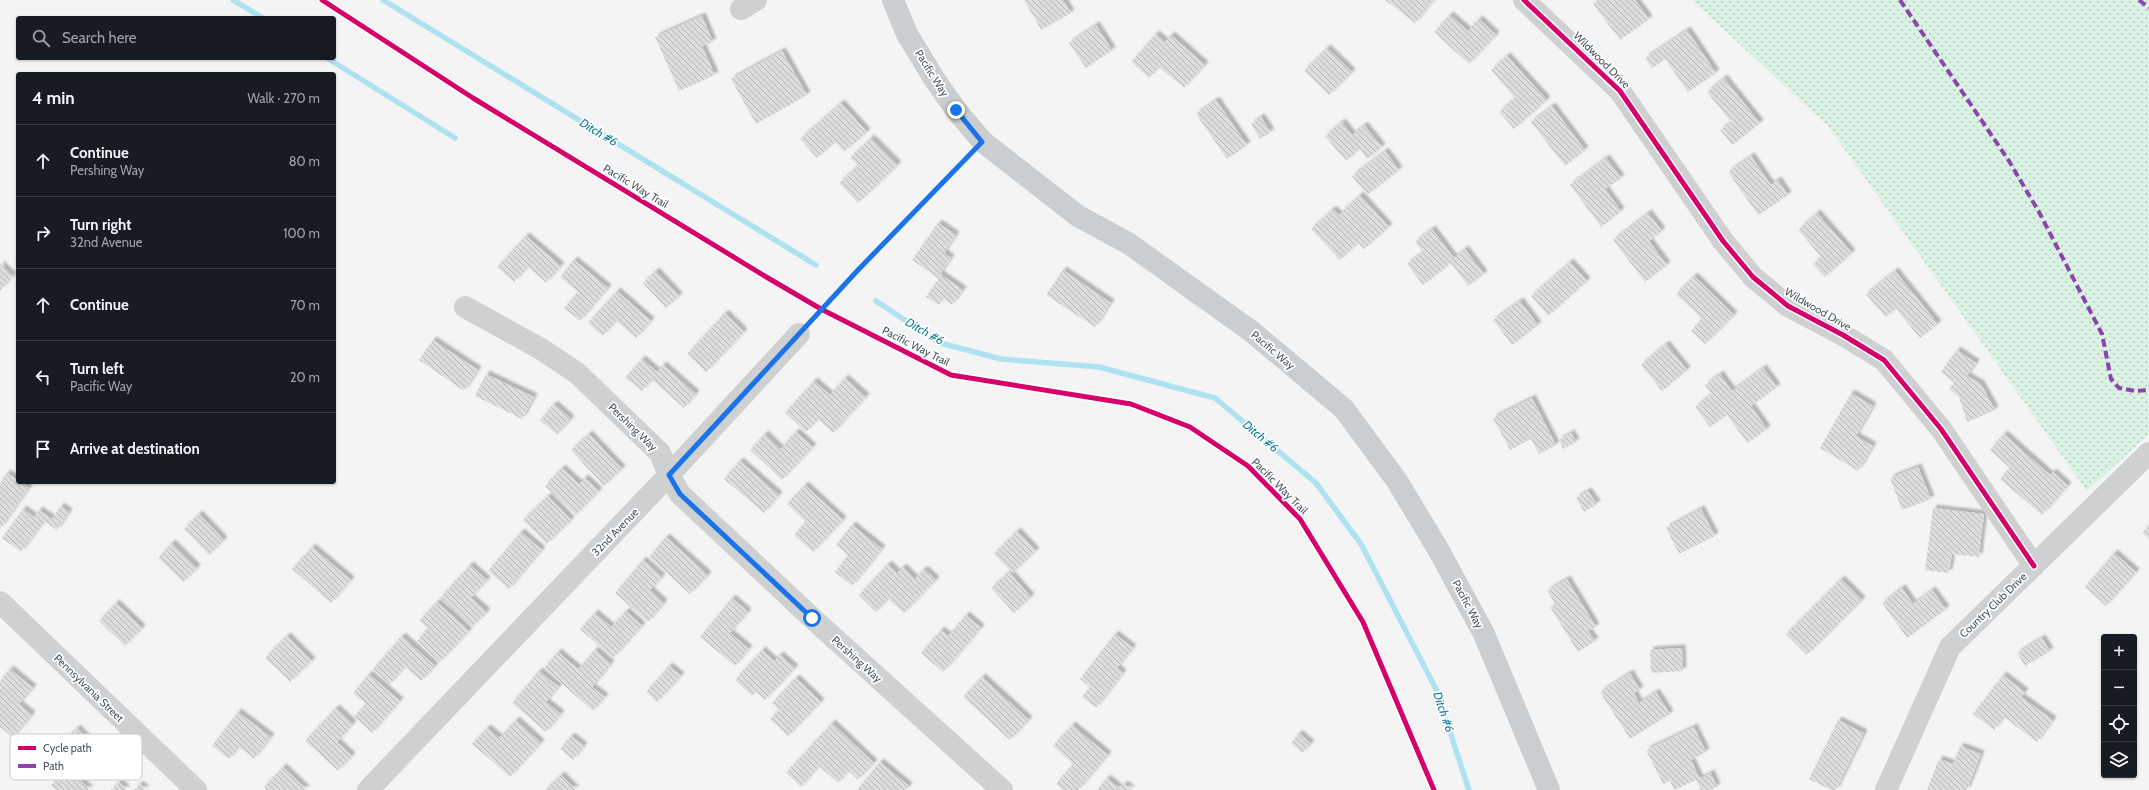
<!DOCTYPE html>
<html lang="en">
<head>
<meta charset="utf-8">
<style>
  :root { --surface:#171b24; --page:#20242c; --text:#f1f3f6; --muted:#9ea1a6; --line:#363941 }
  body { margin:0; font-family:Cabin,sans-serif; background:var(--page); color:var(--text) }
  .controls { position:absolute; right:12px; bottom:12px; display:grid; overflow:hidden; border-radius:4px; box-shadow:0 1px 3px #0004 }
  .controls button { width:36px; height:36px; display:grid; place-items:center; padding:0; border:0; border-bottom:1px solid var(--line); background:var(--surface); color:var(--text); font:20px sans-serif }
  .stop { position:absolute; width:12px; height:12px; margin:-9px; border:3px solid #1a73e8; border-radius:50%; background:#fff }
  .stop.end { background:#1a73e8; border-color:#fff; box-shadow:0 1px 4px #0008 }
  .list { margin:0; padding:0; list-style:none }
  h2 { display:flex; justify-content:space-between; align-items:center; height:52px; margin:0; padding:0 16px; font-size:17px }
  h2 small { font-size:13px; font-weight:400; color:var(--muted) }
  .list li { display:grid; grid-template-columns:26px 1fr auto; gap:12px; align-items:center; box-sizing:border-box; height:72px; padding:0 16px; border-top:1px solid var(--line) }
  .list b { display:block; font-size:15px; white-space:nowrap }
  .list p { margin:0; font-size:13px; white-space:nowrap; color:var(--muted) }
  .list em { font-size:13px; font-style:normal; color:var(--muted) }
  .icon { flex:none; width:22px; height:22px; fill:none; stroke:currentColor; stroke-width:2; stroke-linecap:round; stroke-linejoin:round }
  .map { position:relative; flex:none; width:2149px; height:790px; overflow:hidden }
  .search { position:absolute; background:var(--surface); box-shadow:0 1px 3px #0004; left:16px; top:16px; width:320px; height:44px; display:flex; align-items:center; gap:10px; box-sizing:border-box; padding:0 14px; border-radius:4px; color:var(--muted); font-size:15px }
  .panel { position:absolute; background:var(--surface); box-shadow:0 1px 3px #0004; left:16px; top:72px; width:320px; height:412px; border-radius:4px }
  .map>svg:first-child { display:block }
</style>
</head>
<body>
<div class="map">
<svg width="2149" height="790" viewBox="0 0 2149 790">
  <defs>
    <pattern id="grass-dots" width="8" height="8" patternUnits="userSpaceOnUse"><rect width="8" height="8" fill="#d9f2e3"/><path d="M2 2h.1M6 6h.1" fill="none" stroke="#b2c7bb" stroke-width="1.8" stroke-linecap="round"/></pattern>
    <pattern id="building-back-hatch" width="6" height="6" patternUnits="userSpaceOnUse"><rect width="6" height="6" fill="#ddddde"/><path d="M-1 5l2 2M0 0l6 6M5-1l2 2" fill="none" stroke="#b5b6b7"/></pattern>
    <filter id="shadow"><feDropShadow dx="3.5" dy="-3.5" stdDeviation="1" flood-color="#0004"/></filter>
  </defs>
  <rect width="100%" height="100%" fill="#f4f4f4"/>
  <path fill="url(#grass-dots)" d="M1692 0H2149V434L2087 491 1828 126Z"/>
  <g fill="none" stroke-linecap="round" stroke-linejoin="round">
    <path stroke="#aee2f0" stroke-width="5.5" d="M233 0 263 18
      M383 0 816 265
      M327 58 455 138
      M876 301 940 343 1001 359 1099 367 1215 398 1316 483 1361 544 1436 689 1469 790"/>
  </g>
  <path fill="url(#building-back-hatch)" filter="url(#shadow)" d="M1024 0H1063L1071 13 1041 30Z
    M1385 0H1434L1415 23Z
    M1598 0H1635L1649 19 1620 40 1593 4Z
    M1450 15 1468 31 1479 19 1496 35 1469 64 1434 32Z
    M702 16 713 42 702 46 715 75 679 91 655 37Z
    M1096 25 1112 50 1086 68 1069 43Z
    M1687 30 1716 73 1688 92 1665 59 1652 68 1645 58Z
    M1156 34 1165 42 1171 35 1205 65 1184 88 1159 67 1149 78 1131 62Z
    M1327 48 1352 72 1329 95 1304 71Z
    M782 51 807 95 756 124 731 79Z
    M1507 56 1547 100 1514 129 1499 112 1515 98 1491 70Z
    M1724 78 1760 123 1732 145 1720 130 1731 122 1707 92Z
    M1216 100 1247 145 1227 159 1196 114Z
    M841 103 867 132 844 152 835 142 817 158 800 139Z
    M1552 106 1585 150 1565 166 1531 122Z
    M1261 117 1271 132 1260 139 1251 124Z
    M1342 122 1352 135 1364 125 1382 147 1367 159 1360 149 1346 161 1325 136Z
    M871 138 898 165 858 203 839 183 858 166 850 158Z
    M1385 151 1399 170 1367 195 1352 176Z
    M1751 156 1771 185 1778 180 1788 195 1758 215 1728 172Z
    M1606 158 1621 178 1605 189 1621 211 1601 227 1570 185Z
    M1360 195 1389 227 1364 249 1358 243 1340 260 1311 229 1333 209 1339 215Z
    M1648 213 1662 231 1649 241 1667 265 1645 282 1613 240Z
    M1817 213 1852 253 1825 277 1813 264 1821 257 1798 230Z
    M938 223 956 235 944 253 951 258 940 274 963 290 952 305 943 299 939 305 926 297 939 279 912 260Z
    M1432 229 1454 258 1465 249 1484 274 1468 286 1451 263 1423 285 1407 264 1423 252 1415 242Z
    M526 236 561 266 546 283 528 267 514 282 497 267Z
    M574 260 608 288 580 321 564 308 578 292 560 277Z
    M1570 262 1587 281 1548 316 1531 296Z
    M0 264 13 276 0 291Z
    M1063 270 1111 303 1095 327 1046 295Z
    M656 271 679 296 666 308 643 283Z
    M1895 271 1938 324 1920 338 1896 309 1885 317 1866 294Z
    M1694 276 1734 315 1705 344 1691 331 1702 319 1676 294Z
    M617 291 651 321 636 338 616 321 603 336 588 323Z
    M1520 301 1538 325 1512 345 1493 320Z
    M725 313 744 332 706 372 687 354Z
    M433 340 478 370 464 391 419 360Z
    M1666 344 1687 370 1662 391 1641 365Z
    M1957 350 1976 363 1967 376 1981 384 1995 410 1967 422 1959 397 1949 389 1954 382 1941 372Z
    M642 359 657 372 663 365 696 394 684 408 652 380 642 391 625 378Z
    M1763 368 1777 387 1751 406 1767 429 1747 443 1727 415 1710 427 1695 407 1712 394 1705 385 1720 374 1732 391Z
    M486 374 534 397 522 419 475 396Z
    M845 378 866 397 833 433 818 419 806 432 785 413 814 381 830 395Z
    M1851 393 1873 406 1856 436 1873 446 1858 471 1820 448Z
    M1532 398 1556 445 1539 454 1531 439 1510 450 1493 418Z
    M554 404 571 419 557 435 540 420Z
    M796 432 813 447 782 480 750 450 765 434 780 449Z
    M1571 433 1576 442 1563 449 1559 440Z
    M589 434 622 469 604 486 571 450Z
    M2004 434 2050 475 2053 472 2068 486 2042 515 2000 479 2010 468 1990 450Z
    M740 461 779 495 764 513 724 479Z
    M1918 467 1931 499 1902 510 1890 478Z
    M562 468 579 484 585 478 599 491 576 515 545 486Z
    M7 473 29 488 0 529V483Z
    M805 485 843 520 813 552 794 535 806 522 787 504Z
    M1588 491 1597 504 1584 512 1576 498Z
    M548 496 571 520 547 544 523 520Z
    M61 506 69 512 57 530 44 521 21 552 2 538 23 509 34 517 39 510 52 519Z
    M1933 508 1984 514 1979 557 1952 554 1949 573 1925 570Z
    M1701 509 1715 536 1679 554 1666 528Z
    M199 514 224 540 209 555 184 529Z
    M852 525 882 549 852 586 835 572 848 555 836 545Z
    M2149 525V539L2142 533Z
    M1017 531 1036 551 1013 573 994 554Z
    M521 532 542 550 509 589 488 571Z
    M666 537 708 575 690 594 649 557Z
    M172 543 197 568 183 582 158 558Z
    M312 547 351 580 331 603 292 569Z
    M2114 553 2136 572 2106 606 2085 587Z
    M643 560 662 577 650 590 664 603 648 622 615 593Z
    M888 564 897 573 903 567 915 579 924 569 936 580 904 613 888 599 876 612 859 595Z
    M470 565 487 580 471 598 487 612 472 627 440 598Z
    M1009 572 1031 597 1014 613 991 588Z
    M1567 579 1596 627 1588 631 1595 641 1578 652 1550 607 1555 604 1547 591Z
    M1841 579 1862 600 1807 655 1786 634Z
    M1902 588 1913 604 1932 590 1946 609 1907 638 1882 603Z
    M732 598 748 612 730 633 749 649 735 666 700 637Z
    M437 602 469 631 440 662 417 641 428 628 419 621Z
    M116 603 142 628 125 646 99 621Z
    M626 611 642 626 613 658 580 629 595 613 611 627Z
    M966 615 981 628 943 672 921 653 941 630 948 636Z
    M1115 634 1133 648 1117 668 1123 673 1096 708 1082 697 1090 687 1080 679Z
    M287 636 312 661 290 682 265 658Z
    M402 636 435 666 421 681 405 667 390 684 373 669Z
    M2042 638 2050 651 2025 666 2017 653Z
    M1682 648 1683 671 1651 673 1650 650Z
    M595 650 611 664 592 687 605 697 593 711 544 668 558 652 578 669Z
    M762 650 774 661 780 655 795 668 765 700 756 692 752 696 735 680Z
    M669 666 681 676 657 702 646 692Z
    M10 669 33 688 19 704 32 715 13 738 0 727V681Z
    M539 671 559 687 546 702 561 714 546 732 512 703Z
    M1630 673 1640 690 1634 693 1639 703 1656 692 1670 714 1630 739 1600 692Z
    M369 674 400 701 372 733 354 717 366 704 353 693Z
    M2003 675 2025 692 2021 697 2053 720 2037 742 2004 717 1994 730 1973 714Z
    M982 677 1029 720 1010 740 963 697Z
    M796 678 821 702 788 736 770 719 779 710 772 703Z
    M336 708 353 724 337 742 352 756 338 771 305 741Z
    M238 712 271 737 254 759 239 747 229 759 212 746Z
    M516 720 541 743 510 777 472 744 487 728 499 738Z
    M1838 720 1864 733 1836 790H1831L1809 779Z
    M832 723 874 763 858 780 849 771 838 783 819 766 801 787 786 773Z
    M1072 725 1108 755 1078 790H1063L1056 784 1073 764 1053 746Z
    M1694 727 1706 752 1691 760 1700 779 1711 773 1717 787 1710 790H1701L1696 780 1674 790 1670 781 1663 784 1646 750Z
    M77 728 94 746 72 768 55 750Z
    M1299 733 1311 744 1302 753 1291 743Z
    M571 736 584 746 573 760 560 749Z
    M1960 746 1981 754 1967 790H1927L1939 759 1953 764Z
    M880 762 909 786 906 790H857Z
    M283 767 307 790H267L264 787Z
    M68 768 90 790H56L51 785Z
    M561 775 576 790H545Z
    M1107 778 1120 789 1124 784 1132 790H1097Z
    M119 782 127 790H111Z
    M140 784 146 790H134Z"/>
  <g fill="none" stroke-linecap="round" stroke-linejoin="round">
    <path stroke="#bcc7c4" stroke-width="2.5" stroke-dasharray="3 2" stroke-linecap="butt" d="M811 320 858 270 970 155"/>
    <path stroke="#ced0d2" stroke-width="22" d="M1524 0 1620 91 1723 241 1753 277 1788 306 1843 335 1884 360 1941 429 2034 566
      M741 9 756 0
      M465 307 541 349 577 373 660 453 669 475 680 494 812 618 1002 790
      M0 602 196 790
      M368 790 669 475 799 334
      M1886 790 1950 647 2149 453"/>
    <path stroke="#caced1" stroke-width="22" d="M893 0 907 34 935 80 956 110 983 142 1078 216 1128 243 1251 331 1344 409 1397 481 1438 549 1484 634 1549 790"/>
    <path stroke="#8e44ad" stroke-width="4" stroke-dasharray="8 4" stroke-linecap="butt" d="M1900 0 2009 161 2039 212 2102 334 2111 379 2119 388 2135 391 2149 390
      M2139 0 2149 8"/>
    <g stroke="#fff" stroke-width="8">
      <path id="cycleway" d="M322 0 473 98 768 278 821 309 951 375 1131 404 1190 427 1248 466 1300 519 1363 622 1434 790
        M1524 0 1620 91 1723 241 1753 277 1788 306 1843 335 1884 360 1941 429 2034 566"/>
    </g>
    <use href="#cycleway" stroke="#d6006c" stroke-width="5"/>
  </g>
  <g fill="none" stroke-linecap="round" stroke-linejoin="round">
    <path stroke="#1a73e8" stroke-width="5" d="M812 618 680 494 669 475 858 270 982 142 956 110"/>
  </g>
  <g text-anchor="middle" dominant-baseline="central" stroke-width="3.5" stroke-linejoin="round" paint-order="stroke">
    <g font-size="11" fill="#4a5661" stroke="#fff">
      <text transform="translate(1602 60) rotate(45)">Wildwood Drive</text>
      <text transform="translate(932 73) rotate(58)">Pacific Way</text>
      <text transform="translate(636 186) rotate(31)">Pacific Way Trail</text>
      <text transform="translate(1818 309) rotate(30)">Wildwood Drive</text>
      <text transform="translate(916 346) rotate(27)">Pacific Way Trail</text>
      <text transform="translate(1273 350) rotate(40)">Pacific Way</text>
      <text transform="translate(633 427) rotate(44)">Pershing Way</text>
      <text transform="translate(1280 486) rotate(45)">Pacific Way Trail</text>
      <text transform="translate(615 532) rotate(-46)">32nd Avenue</text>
      <text transform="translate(1468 604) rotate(62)">Pacific Way</text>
      <text transform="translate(1993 605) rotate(-44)">Country Club Drive</text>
      <text transform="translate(857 659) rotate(42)">Pershing Way</text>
      <text transform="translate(89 688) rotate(44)">Pennsylvania Street</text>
    </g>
    <g font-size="12" font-style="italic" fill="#0c7c9b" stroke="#fff">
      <text transform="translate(599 132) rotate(31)">Ditch #6</text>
      <text transform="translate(925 331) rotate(30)">Ditch #6</text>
      <text transform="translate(1261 436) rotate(40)">Ditch #6</text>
      <text transform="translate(1444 712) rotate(71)">Ditch #6</text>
    </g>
  </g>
  <rect x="10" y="734" width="132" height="46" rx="6" fill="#fff" stroke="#c9ccd0" stroke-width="1"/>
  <rect x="18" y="746" width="18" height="4" fill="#d6006c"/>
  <rect x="18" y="764" width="18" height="4" fill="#8e44ad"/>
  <g font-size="11" fill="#4a5661">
    <text x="43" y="752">Cycle path</text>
    <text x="43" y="770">Path</text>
  </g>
</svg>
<div class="controls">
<button>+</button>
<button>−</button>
<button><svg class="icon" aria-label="locate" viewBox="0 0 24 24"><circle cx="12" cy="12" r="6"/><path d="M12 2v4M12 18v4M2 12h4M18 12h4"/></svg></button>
<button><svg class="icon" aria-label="layers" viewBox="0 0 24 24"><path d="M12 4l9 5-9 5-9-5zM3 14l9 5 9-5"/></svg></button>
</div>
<div class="stop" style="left:812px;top:618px"></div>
<div class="stop end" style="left:956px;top:110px"></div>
<div class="search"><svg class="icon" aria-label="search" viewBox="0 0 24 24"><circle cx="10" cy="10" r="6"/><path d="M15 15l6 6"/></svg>Search here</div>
<section class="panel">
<h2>4 min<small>Walk · 270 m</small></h2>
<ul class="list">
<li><svg class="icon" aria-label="ahead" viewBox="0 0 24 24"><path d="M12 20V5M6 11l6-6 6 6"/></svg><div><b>Continue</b><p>Pershing Way</p></div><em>80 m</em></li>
<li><svg class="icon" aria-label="right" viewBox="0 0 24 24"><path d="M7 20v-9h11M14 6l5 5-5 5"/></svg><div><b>Turn right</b><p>32nd Avenue</p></div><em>100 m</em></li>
<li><svg class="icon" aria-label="ahead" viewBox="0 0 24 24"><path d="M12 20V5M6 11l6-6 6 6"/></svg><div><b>Continue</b></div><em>70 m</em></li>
<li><svg class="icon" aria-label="left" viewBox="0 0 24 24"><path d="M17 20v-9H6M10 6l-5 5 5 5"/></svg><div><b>Turn left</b><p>Pacific Way</p></div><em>20 m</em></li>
<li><svg class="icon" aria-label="arrive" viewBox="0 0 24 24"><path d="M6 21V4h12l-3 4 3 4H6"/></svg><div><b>Arrive at destination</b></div></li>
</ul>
</section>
</div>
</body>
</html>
